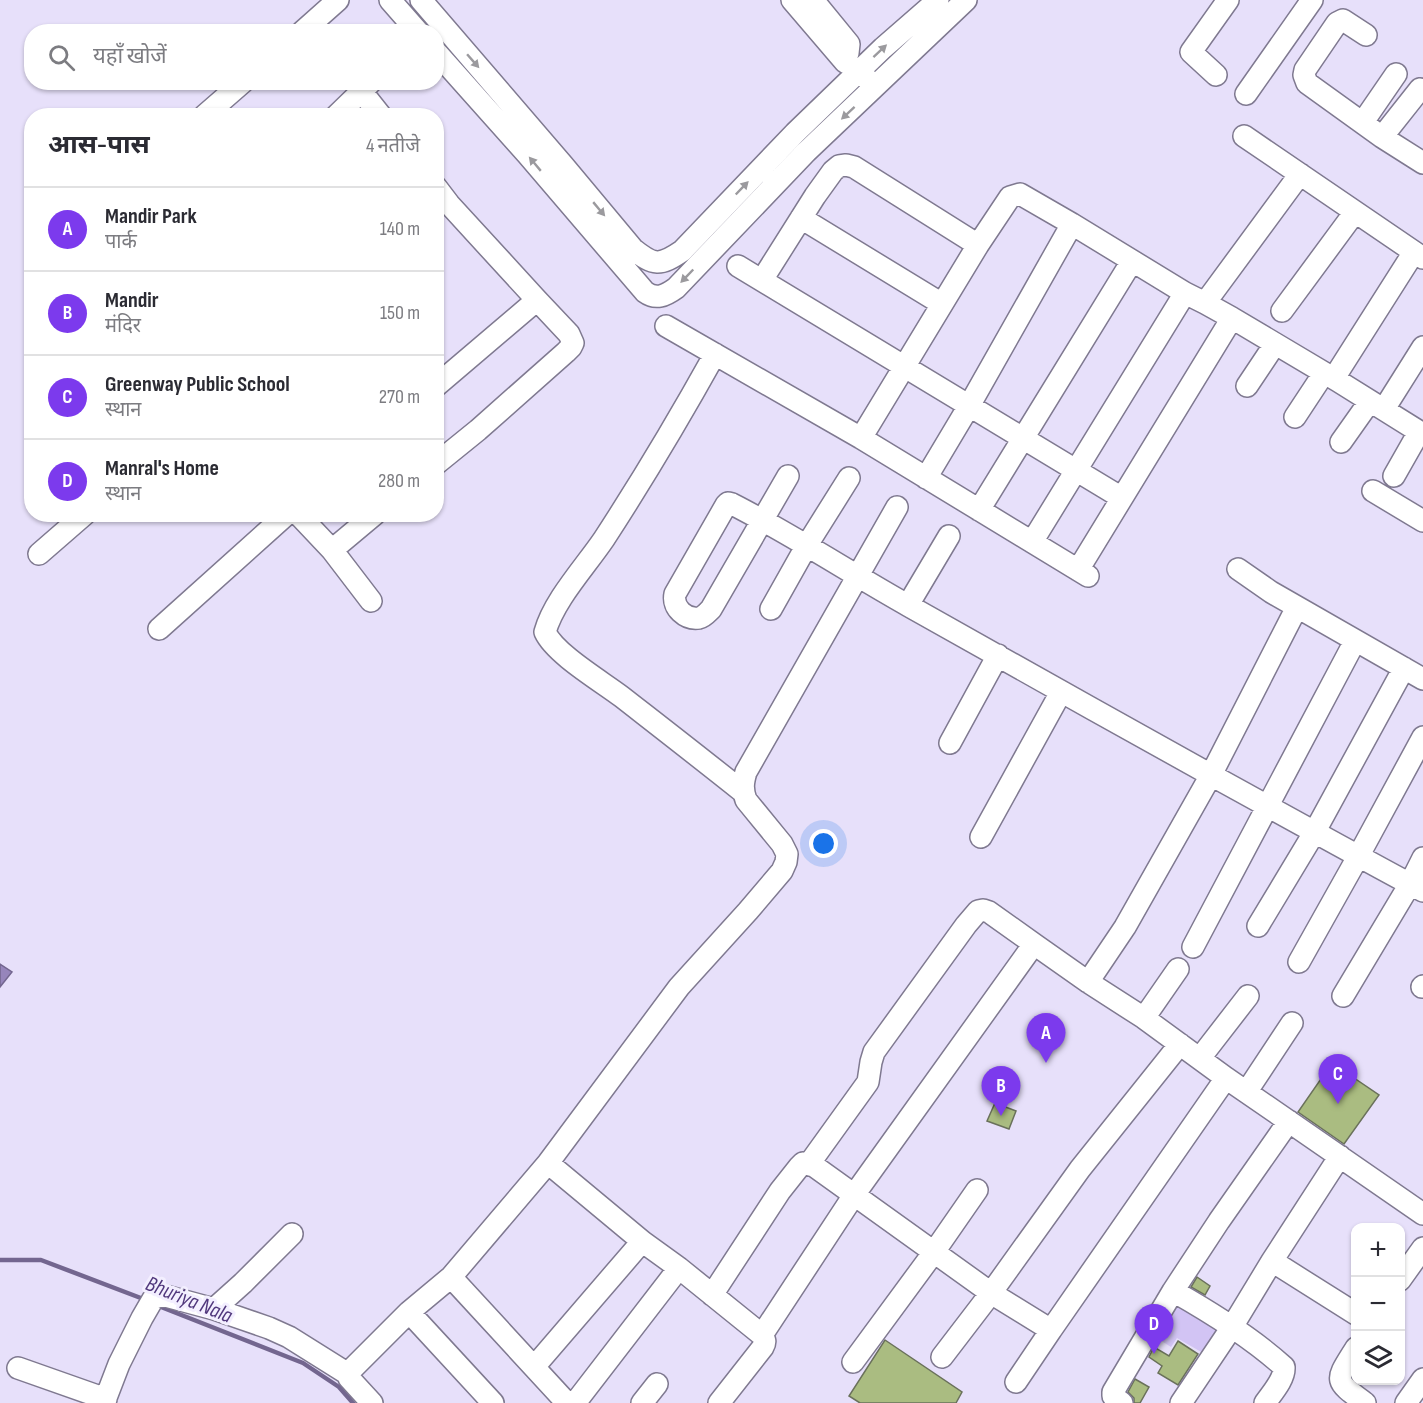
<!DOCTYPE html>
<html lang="hi">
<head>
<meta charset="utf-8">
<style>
  :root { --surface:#fff; --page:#f2f2f3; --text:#2b2b33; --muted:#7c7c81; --line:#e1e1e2; --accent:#7c3aed }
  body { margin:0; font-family:"Sofia Sans Condensed","Noto Sans Devanagari",sans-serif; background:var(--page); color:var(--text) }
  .controls { position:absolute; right:18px; bottom:18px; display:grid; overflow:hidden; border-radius:12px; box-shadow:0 2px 4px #0004 }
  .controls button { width:54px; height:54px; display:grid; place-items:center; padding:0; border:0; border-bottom:2px solid var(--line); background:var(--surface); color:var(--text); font:30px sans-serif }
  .you { position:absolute; left:824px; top:844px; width:21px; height:21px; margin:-15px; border:4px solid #fff; border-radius:50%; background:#1a73e8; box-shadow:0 0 0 9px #1a73e833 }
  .badge { display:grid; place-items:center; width:39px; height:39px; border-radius:50%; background:var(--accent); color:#fff; font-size:20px; font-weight:700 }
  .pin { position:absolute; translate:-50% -50px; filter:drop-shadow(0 2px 3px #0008) }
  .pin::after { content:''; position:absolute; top:32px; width:21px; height:18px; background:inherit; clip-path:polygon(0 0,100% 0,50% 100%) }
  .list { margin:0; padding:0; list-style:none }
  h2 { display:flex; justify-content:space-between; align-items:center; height:78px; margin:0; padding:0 24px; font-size:26px }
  h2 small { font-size:20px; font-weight:400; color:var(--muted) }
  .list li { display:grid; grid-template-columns:39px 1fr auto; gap:18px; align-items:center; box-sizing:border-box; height:84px; padding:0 24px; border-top:2px solid var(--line) }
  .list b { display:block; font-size:22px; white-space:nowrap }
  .list p { margin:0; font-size:20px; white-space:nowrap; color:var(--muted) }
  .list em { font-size:20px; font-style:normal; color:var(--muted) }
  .icon { flex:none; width:33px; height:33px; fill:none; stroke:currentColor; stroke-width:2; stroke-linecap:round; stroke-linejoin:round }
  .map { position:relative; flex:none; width:1423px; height:1403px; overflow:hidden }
  .search { position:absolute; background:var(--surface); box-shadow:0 2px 4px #0004; left:24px; top:24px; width:420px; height:66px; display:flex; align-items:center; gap:15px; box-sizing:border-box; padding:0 21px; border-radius:24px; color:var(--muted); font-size:22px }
  .panel { position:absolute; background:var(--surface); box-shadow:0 2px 4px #0004; left:24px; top:108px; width:420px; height:414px; border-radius:24px }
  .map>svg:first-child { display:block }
</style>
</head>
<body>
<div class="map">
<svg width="1423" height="1403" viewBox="0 0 1423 1403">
  <rect width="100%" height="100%" fill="#e7e0fa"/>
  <path fill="#d2c4f4" d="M1173 1296 1224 1327 1203 1353 1177 1338 1171 1347 1152 1335Z"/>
  <path fill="#9685bb" stroke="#73668f" stroke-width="1.5" d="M0 964 12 972 0 987Z"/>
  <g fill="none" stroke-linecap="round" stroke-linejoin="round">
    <path stroke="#73668f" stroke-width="4.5" d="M0 1260H41L146 1300
      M156 1305 303 1363 339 1387 353 1403"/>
  </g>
  <path fill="#aabc81" stroke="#6a715b" stroke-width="1.5" d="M1332 1063 1379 1095 1344 1144 1298 1112Z
    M995 1103 1016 1111 1009 1129 987 1121Z
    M1197 1277 1210 1286 1205 1295 1191 1287Z
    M885 1340 962 1392 956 1403H860L849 1396Z
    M1178 1341 1198 1354 1178 1385 1158 1373 1162 1366 1149 1357 1154 1347 1169 1356Z
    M1135 1379 1149 1387 1140 1403H1134V1398L1128 1392Z"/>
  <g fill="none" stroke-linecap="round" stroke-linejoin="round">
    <g stroke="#7f7990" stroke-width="24">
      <path id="minor" d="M390 0 418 32
        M421 0 563 165 633 249C654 266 660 266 682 251L795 133 883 48 938 0
        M792 0 845 62 860 71 868 80
        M813 0 849 44 848 53 845 62
        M302 32 338 0
        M1366 35 1343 20 1337 23 1305 70 1304 75 1307 83 1382 137 1423 163
        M436 52 527 154 645 292C656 300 665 296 676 288L806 152 966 0
        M1216 75 1191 52 1228 0
        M362 92 381 116
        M1246 94 1312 0
        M204 116 243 82
        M336 116 371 82
        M1363 122 1396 74
        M1244 136 1423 258
        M1382 137 1420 89
        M436 187 449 204 537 300 569 334 573 343 571 347 566 352 478 430 436 464
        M801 218 942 304
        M738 266 1122 498
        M762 280 815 196 833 171 839 166 846 165 854 167 978 245
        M1205 303 1300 174
        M1282 311 1355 212
        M666 326 861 438 978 245 1010 197 1020 194 1072 224 1185 293 1205 303 1232 318 1338 381 1423 434
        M715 354C680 417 643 479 604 539 585 567 554 600 545 632 555 654 601 681 622 697 663 729 703 760 743 792
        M1334 378 1414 252
        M436 386 537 300
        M1247 386 1275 344
        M1384 409 1423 347
        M1295 417 1324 373
        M861 438 1088 576
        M1341 442 1370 401
        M788 476 711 609C707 613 704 617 699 618 686 620 672 608 675 594L726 505 728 503 732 504C793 535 850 573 909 606 1010 663 1110 719 1211 775 1282 814 1352 853 1423 891
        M1394 476 1419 432
        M926 478 969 406 1072 224
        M1373 491 1423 521
        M979 510 1132 261
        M298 514 332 550 371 601
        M1032 542 1185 293
        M332 550 375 514
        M39 554 85 514
        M1238 569 1271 592 1423 679
        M1078 570 1232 318
        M908 605 949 536
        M771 609 807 545 849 478
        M159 629 287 514
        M950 743 998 655
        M981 837 1061 692
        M1258 926 1314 833 1404 668
        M1193 947 1355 641
        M1299 962 1359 855 1423 737
        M1088 982 1125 927 1211 775 1297 607
        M1422 987 1423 986
        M1343 996 1410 884 1423 858
        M1144 1018 1178 969
        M1200 1058 1248 996
        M1247 1091 1292 1023
        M548 1163 643 1242
        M809 1164 868 1082 871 1062 874 1052 966 925 978 911 983 910 989 912 1034 944
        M1272 1261 1356 1314
        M451 1277 567 1403
        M1400 1280 1423 1248
        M1173 1291C1212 1313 1251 1337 1284 1367 1285 1379 1272 1393 1265 1403
        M712 1295 780 1191 799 1167 803 1163 814 1166 991 1293 1051 1330 1226 1078
        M214 1309 243 1283 292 1234
        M409 1312 451 1277 548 1163 679 987 748 911 782 871 786 862 787 854 782 844 746 800C742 789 743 782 746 772L897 507
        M762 1335 854 1195 1034 944 1088 982 1144 1018 1226 1078 1423 1214
        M1356 1348C1335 1382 1333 1379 1365 1403
        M942 1357 991 1293 1080 1169 1180 1044
        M853 1362 934 1252 977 1190
        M534 1367 639 1245 643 1242 679 1268 762 1335C765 1340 766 1342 763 1347L719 1403
        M18 1368 106 1399
        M1016 1382 1051 1330
        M104 1403 119 1364 142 1318 153 1299 162 1295 214 1309 269 1328 289 1337 348 1374
        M372 1403 349 1378 348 1374 350 1371 409 1312 493 1403
        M575 1403 679 1268
        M642 1403 657 1384
        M1122 1403 1113 1396V1392L1173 1291 1219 1221 1289 1121
        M1181 1403 1232 1327 1272 1261 1340 1156
        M1406 1403 1423 1379"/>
    </g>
    <use href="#minor" stroke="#fff" stroke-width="21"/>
  </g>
  <defs><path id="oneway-solid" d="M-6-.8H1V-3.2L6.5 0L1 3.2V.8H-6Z" transform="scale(1.5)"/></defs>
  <g fill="#9b9a9e">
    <use href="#oneway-solid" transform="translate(880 51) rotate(-43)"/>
    <use href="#oneway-solid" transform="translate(473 61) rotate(49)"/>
    <use href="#oneway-solid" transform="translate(848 113) rotate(137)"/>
    <use href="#oneway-solid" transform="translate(535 164) rotate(-130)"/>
    <use href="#oneway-solid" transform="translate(742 188) rotate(-46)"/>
    <use href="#oneway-solid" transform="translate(599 209) rotate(50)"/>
    <use href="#oneway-solid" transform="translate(687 276) rotate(134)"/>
  </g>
  <g text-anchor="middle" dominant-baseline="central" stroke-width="6" stroke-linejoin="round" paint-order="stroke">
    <g font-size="22" font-style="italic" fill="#51387d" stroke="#f3efff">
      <text transform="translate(189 1300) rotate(22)">Bhuriya Nala</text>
    </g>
  </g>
</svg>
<div class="controls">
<button>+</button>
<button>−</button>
<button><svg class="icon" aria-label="layers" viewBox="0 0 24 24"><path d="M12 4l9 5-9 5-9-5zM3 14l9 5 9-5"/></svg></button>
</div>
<div class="you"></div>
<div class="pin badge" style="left:1046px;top:1063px">A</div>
<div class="pin badge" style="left:1001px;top:1116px">B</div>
<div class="pin badge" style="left:1338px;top:1104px">C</div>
<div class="pin badge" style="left:1154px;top:1354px">D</div>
<div class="search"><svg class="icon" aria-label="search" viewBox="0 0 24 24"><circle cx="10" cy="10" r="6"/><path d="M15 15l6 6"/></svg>यहाँ खोजें</div>
<section class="panel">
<h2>आस-पास<small>4 नतीजे</small></h2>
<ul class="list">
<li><span class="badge">A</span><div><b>Mandir Park</b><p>पार्क</p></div><em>140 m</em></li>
<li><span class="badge">B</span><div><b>Mandir</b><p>मंदिर</p></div><em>150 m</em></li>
<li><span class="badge">C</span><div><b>Greenway Public School</b><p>स्थान</p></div><em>270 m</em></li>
<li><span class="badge">D</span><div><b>Manral's Home</b><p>स्थान</p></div><em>280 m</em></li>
</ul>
</section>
</div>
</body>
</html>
